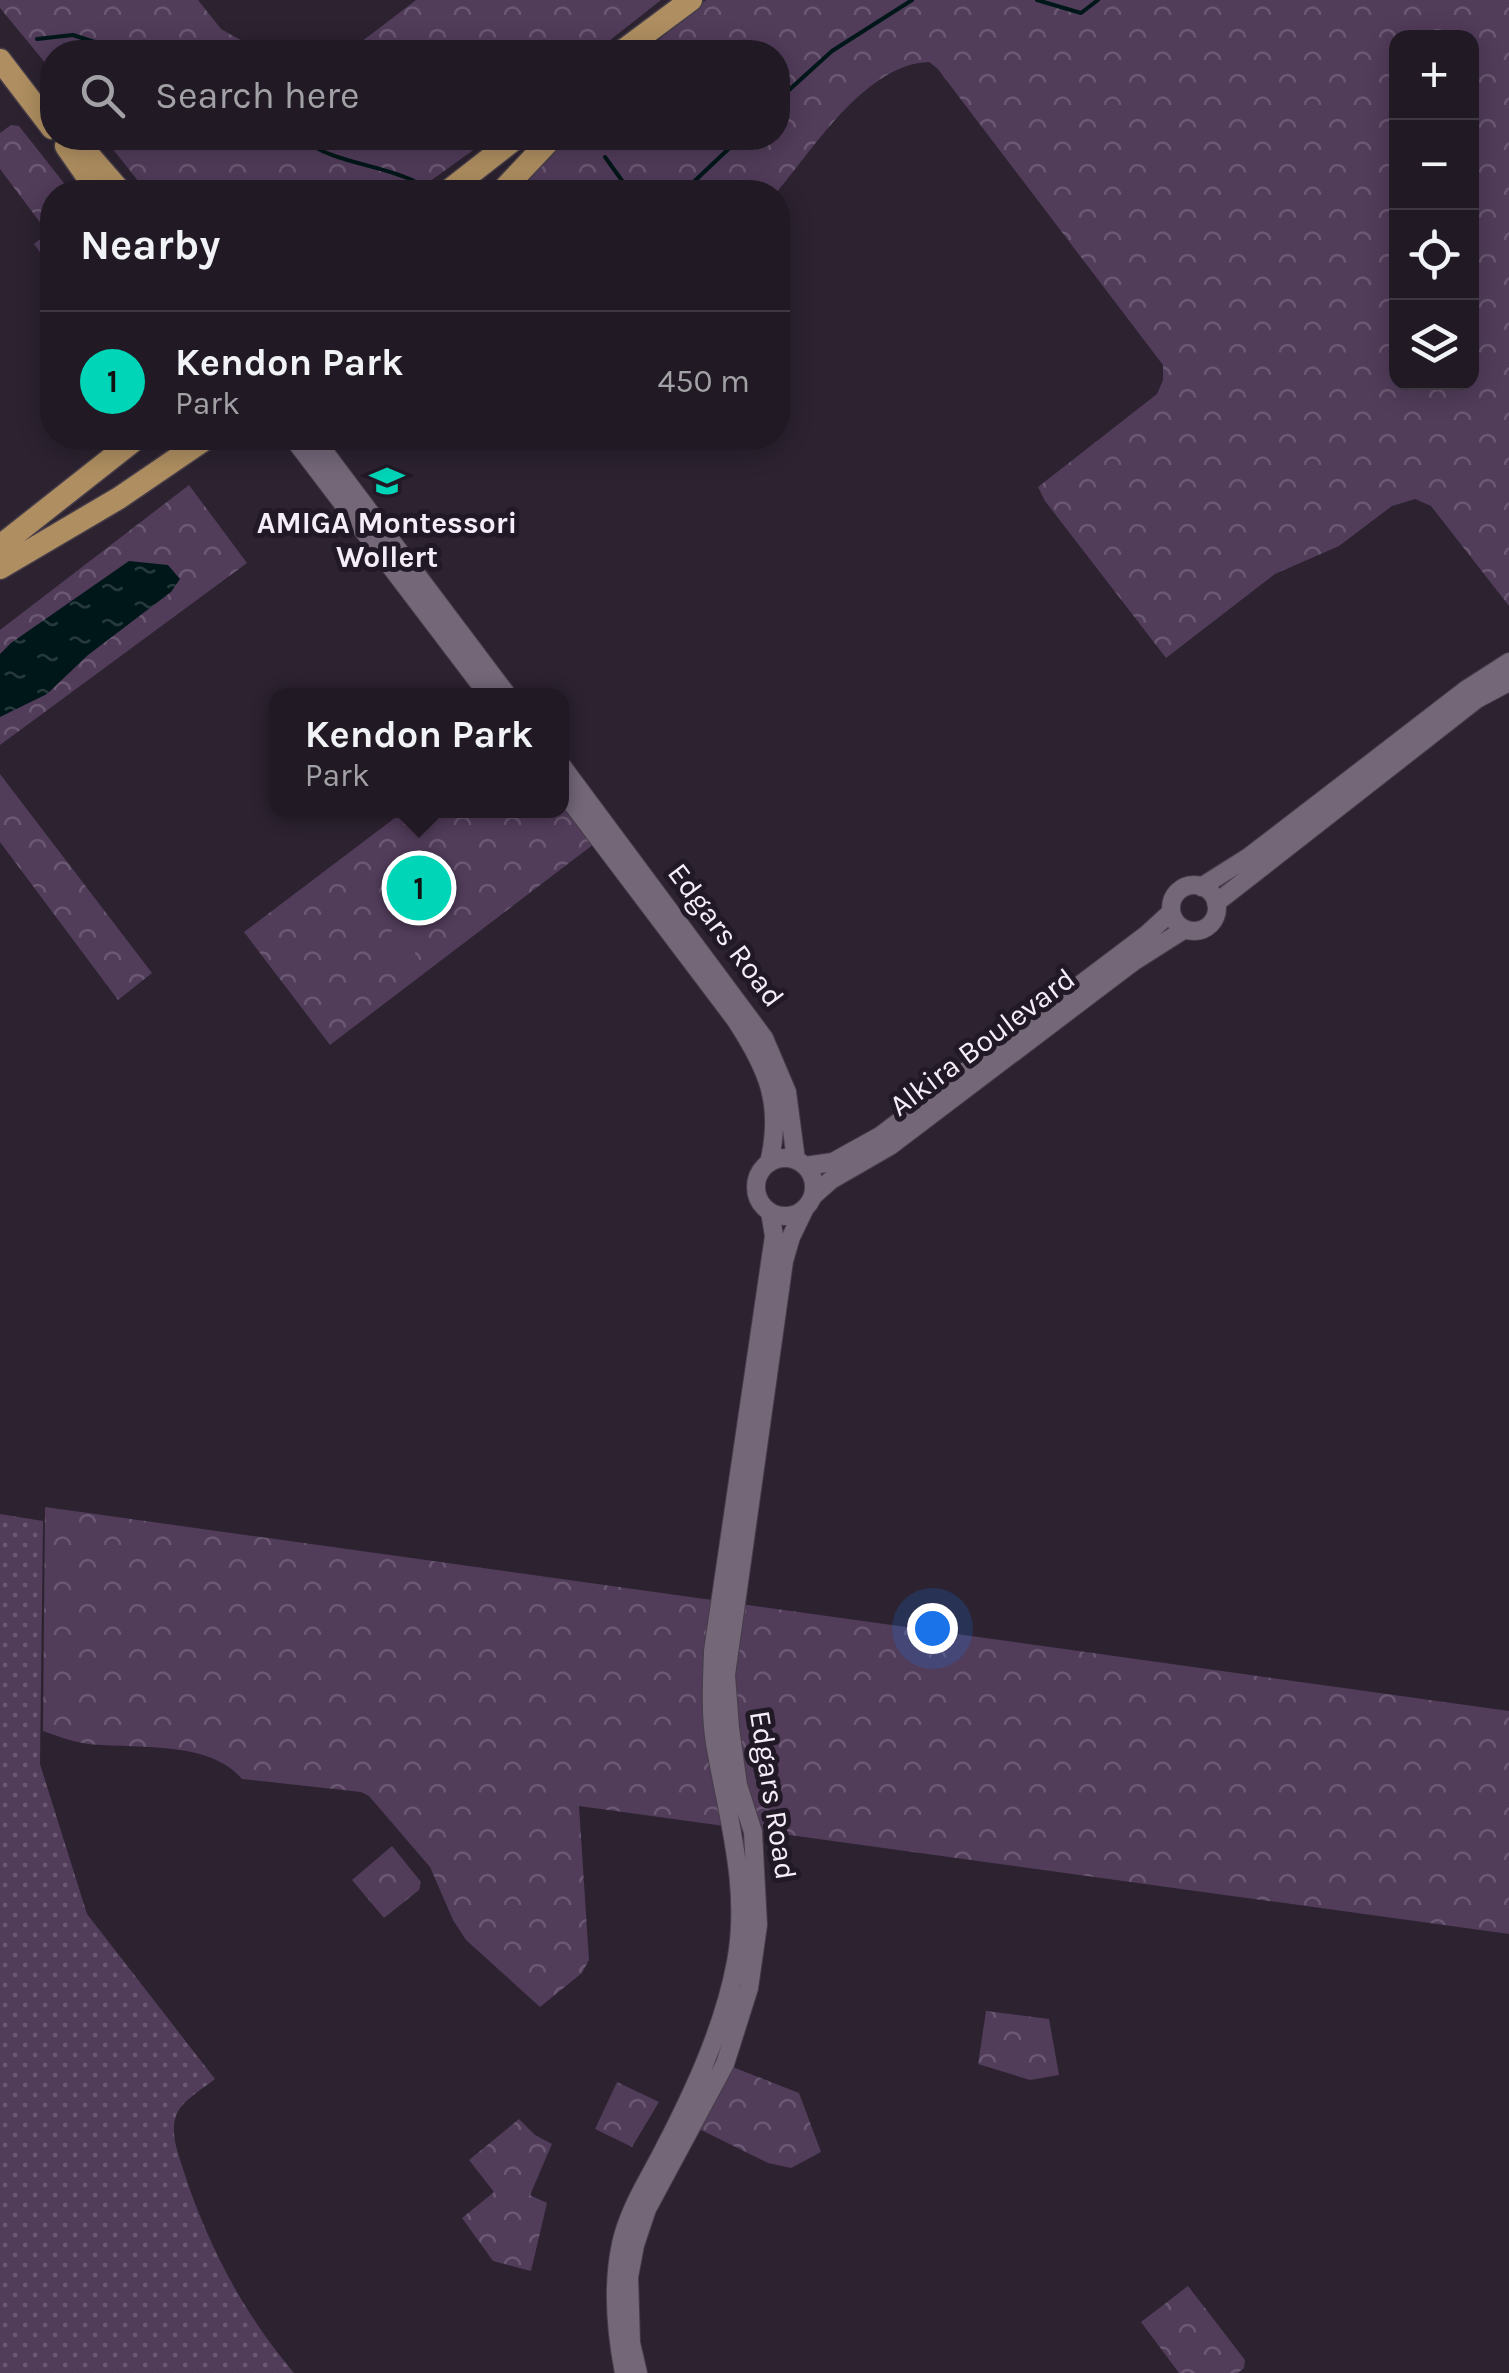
<!DOCTYPE html>
<html lang="en">
<head>
<meta charset="utf-8">
<style>
  :root { --surface:#211a24; --page:#2d2731; --text:#f1f3f6; --muted:#a2a1a6; --line:#3e3841; --accent:#00d5b7 }
  body { margin:0; font-family:Karla,sans-serif; background:var(--page); color:var(--text) }
  .controls { position:absolute; right:30px; top:30px; display:grid; overflow:hidden; border-radius:20px; box-shadow:0 5px 25px #0003 }
  .controls button { width:90px; height:90px; display:grid; place-items:center; padding:0; border:0; border-bottom:2px solid var(--line); background:var(--surface); color:var(--text); font:50px sans-serif }
  .you { position:absolute; left:932px; top:1628px; width:35px; height:35px; margin:-25px; border:8px solid #fff; border-radius:50%; background:#1a73e8; box-shadow:0 0 0 15px #1a73e833 }
  .badge { display:grid; place-items:center; width:65px; height:65px; border-radius:50%; background:var(--accent); color:#111; font-size:32px; font-weight:700 }
  .pin { position:absolute; translate:-50% -50%; border:5px solid #fff; box-shadow:0 2px 10px #0006 }
  .popup { position:absolute; left:269px; top:688px; width:300px; height:130px; box-sizing:border-box; display:grid; place-content:center; border-radius:20px; background:var(--surface); filter:drop-shadow(0 2px 8px #0005); font-size:32px; white-space:nowrap; color:var(--muted) }
  .popup b { font-size:38px; color:var(--text) }
  .popup::after { content:''; position:absolute; left:50%; top:100%; margin-left:-20px; border:20px solid transparent; border-top-color:var(--surface) }
  .list { margin:0; padding:0; list-style:none }
  h2 { display:flex; justify-content:space-between; align-items:center; height:130px; margin:0; padding:0 40px; font-size:42px }
  h2 small { font-size:32px; font-weight:400; color:var(--muted) }
  .list li { display:grid; grid-template-columns:65px 1fr auto; gap:30px; align-items:center; box-sizing:border-box; height:140px; padding:0 40px; border-top:2px solid var(--line) }
  .list b { display:block; font-size:38px; white-space:nowrap }
  .list p { margin:0; font-size:32px; white-space:nowrap; color:var(--muted) }
  .list em { font-size:32px; font-style:normal; color:var(--muted) }
  .icon { flex:none; width:55px; height:55px; fill:none; stroke:currentColor; stroke-width:2; stroke-linecap:round; stroke-linejoin:round }
  .map { position:relative; flex:none; width:1509px; height:2373px; overflow:hidden }
  .search { position:absolute; background:var(--surface); box-shadow:0 5px 25px #0003; left:40px; top:40px; width:750px; height:110px; display:flex; align-items:center; gap:25px; box-sizing:border-box; padding:0 35px; border-radius:40px; color:var(--muted); font-size:38px }
  .panel { position:absolute; background:var(--surface); box-shadow:0 5px 25px #0003; left:40px; top:180px; width:750px; height:270px; border-radius:40px }
  .map>svg:first-child { display:block }
</style>
</head>
<body>
<div class="map">
<svg width="1509" height="2373" viewBox="0 0 1509 2373">
  <defs>
    <pattern id="grass-dots" width="8" height="8" patternUnits="userSpaceOnUse" patternTransform="scale(2.5)"><rect width="8" height="8" fill="#513c5a"/><path d="M2 2h.1M6 6h.1" fill="none" stroke="#6b5872" stroke-width="1.8" stroke-linecap="round"/></pattern>
    <pattern id="park-crowns" width="20" height="18" patternUnits="userSpaceOnUse" patternTransform="scale(2.5)"><rect width="20" height="18" fill="#513c5a"/><path d="M2 6a3 3 0 1 1 6 0M12 15a3 3 0 1 1 6 0" fill="none" stroke="#6b5872"/></pattern>
    <pattern id="water-ripples" width="26" height="14" patternUnits="userSpaceOnUse" patternTransform="scale(2.5)"><rect width="26" height="14" fill="#001719"/><path d="M2 4q2-2 4 0t4 0M15 11q2-2 4 0t4 0" fill="none" stroke="#26393b"/></pattern>
  </defs>
  <rect width="100%" height="100%" fill="#2c2230"/>
  <path fill="url(#grass-dots)" d="M0 1514 43 1521 40 1764 87 1914 215 2079C204 2088 181 2101 176 2116 170 2132 178 2154 183 2169 207 2244 243 2313 294 2373H0Z"/>
  <path fill="url(#park-crowns)" fill-rule="evenodd" d="M0 0H198L221 29 262 52H52V71L0 8Z
    M416 0H661L595 52H348Z
    M706 0H1509V606L1431 506 1415 499 1392 506 1339 546 1275 574 1166 658 1045 501 1038 487 1157 394 1163 380V365L937 68 929 62C866 64 814 148 777 192H539L526 176 563 138H778V52H645ZM1396 38H1472V382H1396Z
    M11 125 19 126 71 192H52V269L34 244 48 233 0 169V133Z
    M104 138H490L415 192H147Z
    M189 485 247 563 0 745V630Z
    M0 774 152 973 118 1000 0 842Z
    M562 802 594 844 330 1045 244 932 404 811 562 810Z
    M45 1507 1509 1711V1934L579 1806 589 1960 582 1973 540 2007 466 1940 453 1920 430 1867 369 1796 361 1792 242 1779C210 1740 135 1749 88 1744 73 1742 57 1736 43 1731Z
    M392 1846 421 1882 419 1890 384 1918 352 1880Z
    M986 2011 1049 2019 1059 2075 1030 2080 978 2064Z
    M725 2064 799 2093 821 2152 791 2168 768 2163 693 2126Z
    M617 2082 659 2102 632 2147 595 2129Z
    M519 2119 535 2135 552 2144 530 2195 547 2203 531 2271 493 2261 462 2218 494 2192 469 2160Z
    M1188 2286 1245 2360 1244 2368 1238 2373H1179L1141 2322Z"/>
  <path fill="#513c5a" d="M394 925 422 936 408 971 380 960Z"/>
  <path fill="url(#water-ripples)" d="M129 561 168 565 180 579 171 592 88 655 47 694 0 717V654L11 643Z"/>
  <g fill="none" stroke-linecap="round" stroke-linejoin="round">
    <path stroke="#001719" stroke-width="4" d="M1037 0 1081 13 1098 0
      M37 39 73 35 125 52
      M778 100 832 51 912 0
      M301 138C334 164 376 163 414 181
      M605 157 623 182 636 192
      M683 192 740 138"/>
    <g stroke="#463d49" stroke-width="20">
      <path id="minor" d="M293 438 489 696
        M314 438 508 696
        M562 766 764 1038 787 1092 796 1160
        M562 790 735 1019C768 1069 783 1104 769 1163
        M1171 908a23 23 0 1 1 46 0a23 23 0 1 1-46 0Z
        M1201 887 1250 856 1467 689 1509 662
        M1216 903 1477 699 1509 682
        M756 1187a29 29 0 1 1 58 0a29 29 0 1 1-58 0Z
        M805 1166 833 1162 880 1136 1146 935 1171 912
        M813 1196 831 1180 890 1146 1133 962 1185 929
        M624 2373C616 2332 612 2286 621 2244 629 2208 649 2179 665 2147 695 2089 724 2026 736 1962 750 1886 727 1816 715 1743 710 1712 712 1682 713 1651L774 1236 770 1212
        M638 2373 631 2343 629 2277 635 2245 647 2209 725 2064 749 1988 758 1925 753 1832 738 1785 730 1728 726 1675 784 1261 791 1237 805 1208"/>
    </g>
    <g stroke="#463d49" stroke-width="25">
      <path id="major" d="M621 52 691 0
        M0 60 52 128
        M74 138 121 192
        M66 146 98 192
        M447 192 516 138
        M501 192 552 138
        M0 546 137 438
        M0 568 119 498 207 438"/>
    </g>
    <use href="#minor" stroke="#736778" stroke-width="18"/>
    <use href="#major" stroke="#af8f61" stroke-width="22"/>
  </g>
  <defs>
    <g id="school-bare" transform="scale(2.7)"><path d="M0-5L7-2L0 1L-7-2ZM-4 1L0 2.5L4 1V4Q0 6-4 4Z" fill="#00d5b7" stroke="#221926" stroke-width="2.5" paint-order="stroke"/></g>
  </defs>
  <g fill-rule="evenodd">
    <use href="#school-bare" x="387" y="481"/>
  </g>
  <g text-anchor="middle" dominant-baseline="central" stroke-width="10" stroke-linejoin="round" paint-order="stroke">
    <g font-size="30" font-weight="bold" fill="#f5eef8" stroke="#221926">
      <text x="387" y="523">AMIGA Montessori<tspan x="387" dy="34">Wollert</tspan></text>
    </g>
    <g font-size="30" fill="#f5eef8" stroke="#221926">
      <text transform="translate(726 935) rotate(53)">Edgars Road</text>
      <text transform="translate(982 1042) rotate(-37)">Alkira Boulevard</text>
      <text transform="translate(773 1795) rotate(81)">Edgars Road</text>
    </g>
  </g>
</svg>
<div class="controls">
<button>+</button>
<button>−</button>
<button><svg class="icon" aria-label="locate" viewBox="0 0 24 24"><circle cx="12" cy="12" r="6"/><path d="M12 2v4M12 18v4M2 12h4M18 12h4"/></svg></button>
<button><svg class="icon" aria-label="layers" viewBox="0 0 24 24"><path d="M12 4l9 5-9 5-9-5zM3 14l9 5 9-5"/></svg></button>
</div>
<div class="you"></div>
<div class="pin badge" style="left:419px;top:888px">1</div>
<div class="popup"><b>Kendon Park</b>Park</div>
<div class="search"><svg class="icon" aria-label="search" viewBox="0 0 24 24"><circle cx="10" cy="10" r="6"/><path d="M15 15l6 6"/></svg>Search here</div>
<section class="panel">
<h2>Nearby<small></small></h2>
<ul class="list">
<li><span class="badge">1</span><div><b>Kendon Park</b><p>Park</p></div><em>450 m</em></li>
</ul>
</section>
</div>
</body>
</html>
